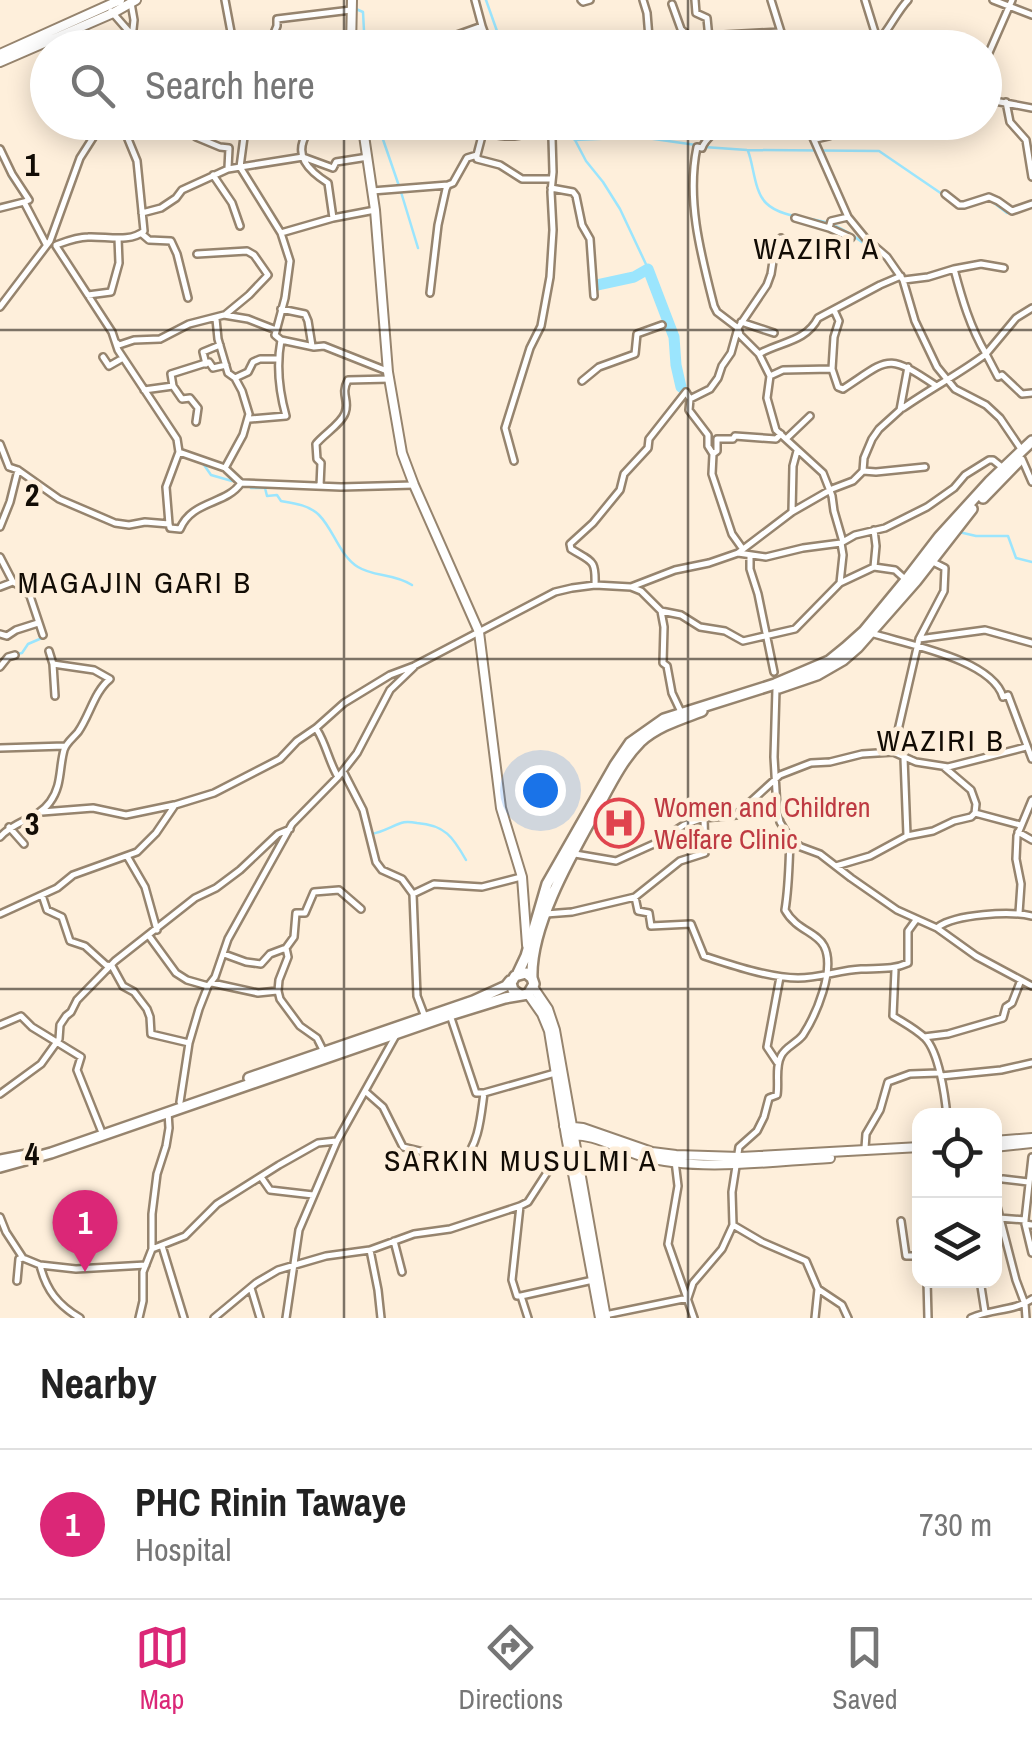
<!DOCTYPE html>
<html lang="en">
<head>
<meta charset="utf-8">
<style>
  :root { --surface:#fff; --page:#f2f2f2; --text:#222; --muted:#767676; --line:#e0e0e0; --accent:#db2777 }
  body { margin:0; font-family:"Archivo Narrow",sans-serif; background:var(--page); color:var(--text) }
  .controls { position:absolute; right:30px; bottom:30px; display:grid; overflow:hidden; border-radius:20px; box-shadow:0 5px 25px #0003 }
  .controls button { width:90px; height:90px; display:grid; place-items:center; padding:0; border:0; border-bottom:2px solid var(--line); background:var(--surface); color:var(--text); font:50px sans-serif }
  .you { position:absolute; left:540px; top:790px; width:35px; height:35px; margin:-25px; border:8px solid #fff; border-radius:50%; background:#1a73e8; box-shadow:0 0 0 15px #1a73e833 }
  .badge { display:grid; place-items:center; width:65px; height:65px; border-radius:50%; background:var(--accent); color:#fff; font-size:32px; font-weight:700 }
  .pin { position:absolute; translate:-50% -82px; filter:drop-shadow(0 2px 5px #0008) }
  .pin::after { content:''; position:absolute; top:52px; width:35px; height:30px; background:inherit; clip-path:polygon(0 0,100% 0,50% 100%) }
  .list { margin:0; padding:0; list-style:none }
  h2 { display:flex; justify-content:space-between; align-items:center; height:130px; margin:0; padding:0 40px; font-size:42px }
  h2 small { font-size:32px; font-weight:400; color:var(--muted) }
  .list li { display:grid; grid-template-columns:65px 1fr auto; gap:30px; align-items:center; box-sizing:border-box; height:150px; padding:0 40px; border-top:2px solid var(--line) }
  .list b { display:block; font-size:38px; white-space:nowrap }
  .list p { margin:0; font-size:32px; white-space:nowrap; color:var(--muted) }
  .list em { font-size:32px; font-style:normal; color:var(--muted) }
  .icon { flex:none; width:55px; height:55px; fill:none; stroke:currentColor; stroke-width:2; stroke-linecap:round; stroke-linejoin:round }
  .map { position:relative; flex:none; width:1032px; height:1318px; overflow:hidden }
  .search { position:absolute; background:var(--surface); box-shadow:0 5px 25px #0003; left:30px; right:30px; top:30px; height:110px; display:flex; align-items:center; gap:25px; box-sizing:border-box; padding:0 35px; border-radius:55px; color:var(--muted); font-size:38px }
  .sheet { height:280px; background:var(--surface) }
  nav { display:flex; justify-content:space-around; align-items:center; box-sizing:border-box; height:140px; border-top:2px solid var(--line); background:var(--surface); font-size:28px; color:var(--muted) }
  nav a { display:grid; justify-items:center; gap:5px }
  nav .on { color:var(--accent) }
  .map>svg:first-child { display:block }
</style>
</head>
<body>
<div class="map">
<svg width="1032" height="1318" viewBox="0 0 1032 1318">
  <rect width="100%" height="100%" fill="#feefdb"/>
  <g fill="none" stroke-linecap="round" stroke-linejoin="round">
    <path stroke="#9be5fd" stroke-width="2.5" d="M486 0 503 48
      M356 9 363 12 364 31
      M377 122 399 186
      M555 122 565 134 575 140 640 137 696 145
      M575 140 586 161 603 182 620 209 652 277
      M704 147 747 150 879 151 942 194
      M748 151C754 166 754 191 766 203 780 217 807 217 825 222 843 228 859 238 872 251
      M0 156 10 178 25 199
      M401 192 418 248
      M990 200 1007 213H1012
      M202 462 211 475 232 481
      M251 488H265L267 496 277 495 281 501C293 503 309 505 319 515 334 530 339 555 358 567 374 577 393 573 412 585
      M959 532 976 536H1008L1016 558 1032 562
      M16 654 22 653 28 644 42 638
      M371 834C383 832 390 827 401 823 406 821 412 822 417 823 445 825 453 837 466 860"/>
    <path stroke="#9be5fd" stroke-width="11" d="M597 285 634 277 648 269 674 337 676 365 681 387"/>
    <g stroke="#96846e" stroke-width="10">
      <path id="street" d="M225 0 234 48
        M581 0 583 2 590 0
        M643 0 647 13 649 38
        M695 0 696 13 707 18 709 39 724 35 780 32
        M771 0 786 48
        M865 0 878 42
        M993 0 1032 15
        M672 4 681 29 690 38 709 39
        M111 11 132 35
        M482 26 490 48
        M233 41H270
        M131 48 134 20 131 3
        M268 48 277 26V19L351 10
        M430 48 440 41 482 26 475 0
        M869 48C888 36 893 16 908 0
        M984 64 1012 0
        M984 99 1032 108
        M1006 102 1010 122 1026 140 1032 177
        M191 122 196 137 220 147 229 148 228 168
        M246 122 240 167 281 233 290 261 285 298 275 335 281 340C276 367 279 391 286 416L250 419
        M306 122 308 132 321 122
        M457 122C481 132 521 148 540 122
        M723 122C717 132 705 138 702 148L697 147C686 200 701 255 714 306L717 312 738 328 740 335 759 354 770 376 767 398 776 430 823 473 832 496 834 511 843 542
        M806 122 848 217 866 239 887 257 903 280 915 321 937 367 955 389 986 405 1000 418 1021 449
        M157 127 194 135
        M308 132C292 155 309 171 328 183L333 218
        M816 139 829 136 832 122
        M0 149 12 174 29 200 24 202 46 244
        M477 155V159L500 165 522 179H551
        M213 175 232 203 240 226
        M551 188 573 192 576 196 582 225 590 239 594 296
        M372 191 448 185
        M945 194 959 205H964L989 197 998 201 1012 211 1032 204
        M0 208 24 202
        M142 213 161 208 176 198 182 190 228 169 303 157 333 168 336 162 368 157
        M795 218 829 228 851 238
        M829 228 831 221 848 217
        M281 233 333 218 375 210
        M142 234 149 240 171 241 177 254 188 298
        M56 245C67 241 77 237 88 237 106 236 130 243 144 231L137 161 121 122
        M56 246 112 332 118 350 177 439 179 452 225 468 243 435 249 414 242 391 235 378 228 373 218 339 216 319
        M197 254 247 251 254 255 268 275 249 295 226 314
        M954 269C962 299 970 327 986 354L1016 318 1032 308
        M904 280 928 277 954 269 981 264 1004 268
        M430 293 438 225 446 189 448 185 453 183 467 158 477 155 483 132
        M88 295 111 292 119 263 118 238
        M0 307 50 241 80 158 103 122
        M281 309 305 314 308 321 312 346
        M741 322 774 333
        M281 340 314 347 324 346 387 371
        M117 343 119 345 134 340 160 339 189 324 224 315 248 319 276 330
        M759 354C779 342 806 342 818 318L880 285 901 276
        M103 357 109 366 123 358
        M206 364 203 352 220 345
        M832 369 834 337 839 321 834 310
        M770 376 783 370 832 369 838 387 843 389C889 359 886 352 935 385
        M235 378 248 372 253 362 260 359H277
        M582 381 599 367 635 354 637 334 662 325
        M173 386 171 374 209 362 213 368 226 365
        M144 390 173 386 182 399 190 398 198 408 196 422
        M690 399 689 410 708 435V446L713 454 712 474 732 534 742 548
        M903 408C930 389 959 374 986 354L998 377 1002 375 1022 394 1032 393
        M787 438 810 416
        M0 444 9 467 18 470 59 499 115 523 129 525 145 522 169 524 170 528 180 529C192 500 226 505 241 483L225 468
        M713 454 717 451V439H733L735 436 776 439 781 434
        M1022 459 1032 482
        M514 461 505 428 530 348 541 326 550 277 553 230 551 192 553 172 552 138 541 122
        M863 471 876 472 925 467
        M242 483 341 487 414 485
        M320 486 321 463 317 459 316 444C324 434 341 424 345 413 350 400 340 395 348 380L390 379
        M792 512 793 466 797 451
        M169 524 166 487 179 452
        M0 527 10 502 18 470
        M738 553 792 512 832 489 853 481 863 471 864 458 872 439 879 429 900 410 908 367
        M750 556V569L758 594 774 672
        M0 557 13 582 24 588 30 596 43 635
        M874 567 876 546 874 530
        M840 583 843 555 841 543
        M595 585C596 559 592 562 571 549L570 544 593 523 620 490 624 474 648 448 649 439 686 392 690 399 710 389 718 378 722 366 731 353 738 328 767 285 771 274 773 261 781 249V238
        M0 587 13 582
        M631 587 641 591 661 611 681 615 700 627 725 631 743 641 795 629 840 583 874 567 895 570 906 580
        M661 611 664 627 663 663 667 666 672 693 681 712
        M871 633C905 644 992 659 1003 697L1008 695 1032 759
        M0 634 7 636 16 630 38 623
        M919 639 944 591 945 568 933 562
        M49 651 53 664 55 696
        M0 667 8 657 15 655
        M776 689 774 757 777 808 780 822 790 839 801 847 820 854 851 878 897 910 937 928 976 956 1032 986
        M317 730C326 744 329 762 338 777L343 771 363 810 376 862 382 870 402 879 413 894 417 996 425 1017
        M0 748 65 746
        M893 752 919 639 985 630 1032 643
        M904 758 907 835
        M343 771 357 753 390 690 414 667
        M42 812 93 808 126 815 174 805
        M975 813 1020 825
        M9 827 24 844
        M1018 832 1032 840
        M0 837C14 821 38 819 50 802 62 786 59 768 64 750 66 743 73 738 78 732 90 715 94 692 110 679L94 670 53 664
        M575 854 616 861 656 843 684 825 704 818 736 815 780 775 811 763 830 762 862 754 893 752 916 762 948 767 1026 747
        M127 856 145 887 157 930
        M836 866 870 856 907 836 933 831 954 821 971 817 975 813 976 804 971 790 944 767
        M413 894 434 884 482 887 521 877
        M42 895 47 910 62 917 70 941 85 946 106 965 112 966 123 986 134 992 147 1009 150 1017 151 1034 189 1043
        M635 897 638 911 649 913 651 926 691 924 704 956C731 965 770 978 798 978 820 978 840 970 861 969 878 968 893 970 908 963V931L916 920
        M1019 913 1021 884 1016 859 1017 836 1032 800
        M0 914 57 888 73 875 137 852 156 833 175 805 214 793 280 759 297 741 316 728 344 703 390 675 414 666 555 592 572 588 595 585 631 587 675 570 709 563 738 553 766 557 803 548 841 543 855 535 885 528 927 507 954 488 965 475 989 460H993L1003 468
        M546 914 572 912 635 897 680 861 705 853 704 818
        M938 927C956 914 1010 911 1032 916
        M149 936 176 973 187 980 208 986
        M224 954 246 962 261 964 270 954 286 948
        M895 970 893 1016C904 1023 916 1029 925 1038 939 1052 945 1096 947 1116
        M212 983 258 993 277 991
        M450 1015 476 1093H484L555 1073
        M0 1025 21 1016 32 1027 81 1057 77 1070 101 1130
        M924 1037 948 1034 1003 1018 1006 1007 1012 1003 1021 980
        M324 1052 317 1038 300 1026 280 999 278 991 279 980 288 957 286 948 294 937 296 913H305L314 892 339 890 361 909
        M777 1062 767 1047 780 977
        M941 1076 1001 1070 1032 1063
        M366 1092 383 1107 403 1147 462 1161C479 1146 481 1115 484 1093
        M0 1094 41 1064 59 1039 60 1025 66 1016 71 1012 77 1000 115 961 195 898 216 888 240 870 278 834 290 829
        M180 1102 189 1043 199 1009 208 986 215 977 228 939 292 824 338 777
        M865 1148 866 1134 880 1110 888 1082 910 1074 938 1073
        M675 1161 678 1186 668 1244 694 1318
        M261 1177 270 1190 313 1195
        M1003 1179 1028 1182
        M994 1195 1016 1280 1025 1304 1026 1318
        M520 1206 512 1280 517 1296H521
        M0 1217 6 1232 23 1258 40 1265C46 1290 58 1305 80 1318
        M999 1218 1025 1220V1224L1032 1225
        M1025 1220 1032 1157
        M901 1221 906 1256H920
        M1025 1224 1032 1253
        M733 1225 762 1242 806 1261 818 1289 815 1318
        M394 1241 402 1272
        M162 1246 184 1318
        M152 1249 185 1236 217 1204 279 1165 318 1143 336 1141
        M370 1250 378 1290 381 1318
        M40 1265 76 1269 146 1265
        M927 1280 928 1318
        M980 1280 985 1312
        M17 1281 19 1259 23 1258
        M251 1288 260 1318
        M818 1289 842 1305 848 1318
        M688 1298 693 1283 722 1249 733 1225 732 1192 739 1147 757 1131 764 1117 769 1098 777 1095C779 1083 775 1067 781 1056 785 1047 797 1043 803 1035 816 1015 836 969 824 946 817 932 796 930 785 910 789 886 789 863 790 839
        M605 1315 688 1298
        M139 1318 143 1301V1272L152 1249V1214L157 1174 166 1146 169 1128 168 1112
        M214 1318 256 1283 278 1270 326 1256 370 1250 414 1234 450 1229 520 1206 528 1202 550 1168 568 1149
        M286 1318 299 1230 337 1141 395 1037
        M528 1318 521 1296 593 1280
        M971 1318C990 1309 1015 1311 1032 1299"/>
    </g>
    <g stroke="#96846e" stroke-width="12">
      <path id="secondary" d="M351 48 352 0
        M362 122 375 210 388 372 402 453 414 485 479 632 501 808 522 877 527 945
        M533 987 548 1009 555 1030 606 1318
        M528 994 542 1014 549 1031 566 1136 600 1318
        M564 1126 583 1128 652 1152 676 1155 740 1157 920 1147
        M566 1136C590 1131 618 1149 641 1156 697 1172 772 1161 830 1158
        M994 1141 1032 1138
        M994 1147 1032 1143"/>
    </g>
    <g stroke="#96846e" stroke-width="12">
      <path id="primary" d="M0 54 120 0
        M0 62 113 13 136 0"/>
    </g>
    <g stroke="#96846e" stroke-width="14">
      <path id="highway" d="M983 498 1018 462
        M779 688 817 675 843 660 858 647 916 581 972 509
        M518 973 526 956 547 884 615 765 630 743 664 719 775 684 829 661 845 648 864 631 906 580 939 537 990 481 1032 441
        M532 978C530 925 573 852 598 807 610 785 622 760 640 742 657 726 681 719 702 711
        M249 1078 473 1001 506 986 510 981
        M0 1160 27 1155
        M0 1167 51 1153 450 1015 505 998 528 994 534 984 532 978 526 973 515 976 511 983 513 990 520 995"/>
    </g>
    <use href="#street" stroke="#fff" stroke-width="5"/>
    <use href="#secondary" stroke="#fff" stroke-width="8"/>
    <use href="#primary" stroke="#fff" stroke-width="8"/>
    <use href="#highway" stroke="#fff" stroke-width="9"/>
  </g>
  <path fill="none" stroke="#120c05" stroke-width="2.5" stroke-opacity="0.55" d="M344 0V48M688 0V48M344 122V1318M688 122V1318M0 330H1032M0 659H1032M0 989H1032"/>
  <defs>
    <g id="hospital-ring" transform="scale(2.5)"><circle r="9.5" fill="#feefdb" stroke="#e0444e" stroke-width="1.5"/><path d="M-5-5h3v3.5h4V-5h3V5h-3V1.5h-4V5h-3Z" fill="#e0444e"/></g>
  </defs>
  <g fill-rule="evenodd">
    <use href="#hospital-ring" x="619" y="823"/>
  </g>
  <g text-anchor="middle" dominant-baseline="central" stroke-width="9" stroke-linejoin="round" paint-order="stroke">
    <g font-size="28" fill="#be3a42" stroke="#feefdb" text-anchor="start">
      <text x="654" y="807">Women and Children<tspan x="654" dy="32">Welfare Clinic</tspan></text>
    </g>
    <g font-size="30" letter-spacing="2.5" fill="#120c05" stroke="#feefdb">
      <text x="817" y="248">WAZIRI A</text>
      <text x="135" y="582">MAGAJIN GARI B</text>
      <text x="941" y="740">WAZIRI B</text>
      <text x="521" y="1160">SARKIN MUSULMI A</text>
    </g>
  </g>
  <g font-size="32" text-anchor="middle" font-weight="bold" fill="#120c05" stroke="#feefdb" stroke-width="9" stroke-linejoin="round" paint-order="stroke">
    <text x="32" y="176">1</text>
    <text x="32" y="506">2</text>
    <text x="32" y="835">3</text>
    <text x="32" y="1165">4</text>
  </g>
</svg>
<div class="controls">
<button><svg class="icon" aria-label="locate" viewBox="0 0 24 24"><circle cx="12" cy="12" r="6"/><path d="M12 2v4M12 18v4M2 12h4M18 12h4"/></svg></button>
<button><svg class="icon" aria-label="layers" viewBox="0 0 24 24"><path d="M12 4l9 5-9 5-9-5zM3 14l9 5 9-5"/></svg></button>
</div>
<div class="you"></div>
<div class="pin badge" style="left:85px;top:1272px">1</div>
<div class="search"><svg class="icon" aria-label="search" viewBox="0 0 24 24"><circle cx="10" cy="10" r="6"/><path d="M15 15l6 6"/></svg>Search here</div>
</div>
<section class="sheet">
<h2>Nearby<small></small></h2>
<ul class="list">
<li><span class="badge">1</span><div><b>PHC Rinin Tawaye</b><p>Hospital</p></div><em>730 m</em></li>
</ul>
</section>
<nav>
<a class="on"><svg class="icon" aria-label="map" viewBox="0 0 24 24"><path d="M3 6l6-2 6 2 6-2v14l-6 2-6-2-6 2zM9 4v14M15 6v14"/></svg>Map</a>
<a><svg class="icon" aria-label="directions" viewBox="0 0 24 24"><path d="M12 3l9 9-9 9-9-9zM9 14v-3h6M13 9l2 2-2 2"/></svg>Directions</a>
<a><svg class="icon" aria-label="saved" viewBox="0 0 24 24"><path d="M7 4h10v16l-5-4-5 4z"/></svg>Saved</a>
</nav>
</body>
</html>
